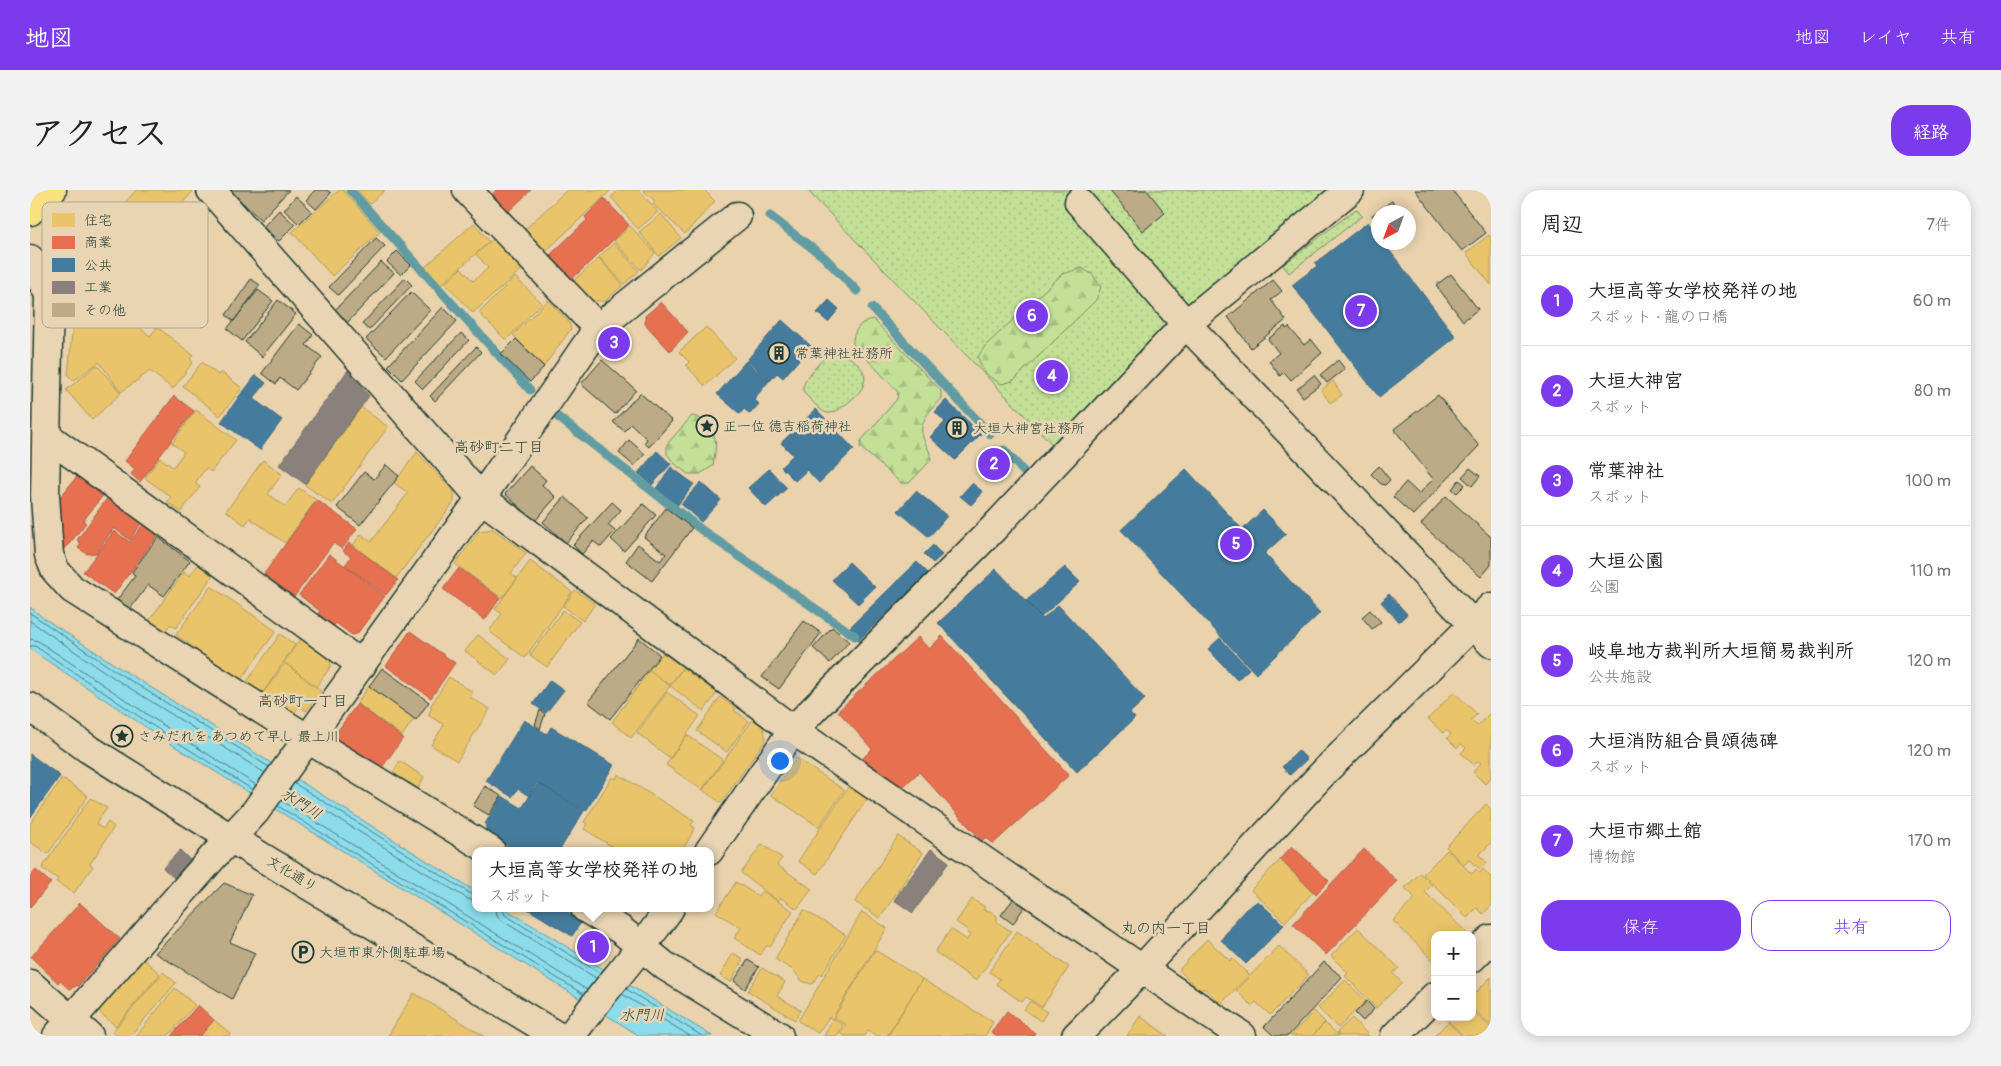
<!DOCTYPE html>
<html lang="ja">
<head>
<meta charset="utf-8">
<style>
  :root { --surface:#fff; --page:#f2f2f2; --text:#222; --muted:#767676; --line:#e0e0e0; --accent:#7c3aed }
  body { margin:0; font-family:Pangolin,"Klee One",sans-serif; background:var(--page); color:var(--text) }
  .controls { position:absolute; right:15px; bottom:15px; display:grid; overflow:hidden; border-radius:10px; box-shadow:0 2px 12px #0003 }
  .controls button { width:45px; height:45px; display:grid; place-items:center; padding:0; border:0; border-bottom:1px solid var(--line); background:var(--surface); color:var(--text); font:25px sans-serif }
  .compass { position:absolute; left:1341px; top:15px; width:45px; height:45px; border-radius:50%; background:var(--surface); box-shadow:0 2px 12px #0003; rotate:221deg }
  .you { position:absolute; left:749px; top:570px; width:18px; height:18px; margin:-12px; border:4px solid #fff; border-radius:50%; background:#1a73e8; box-shadow:0 0 0 8px #1a73e833 }
  .badge { display:grid; place-items:center; width:32px; height:32px; border-radius:50%; background:var(--accent); color:#fff; font-size:16px; font-weight:700 }
  .pin { position:absolute; translate:-50% -50%; border:2px solid #fff; box-shadow:0 1px 5px #0006 }
  .popup { position:absolute; left:442px; top:657px; width:242px; height:65px; box-sizing:border-box; display:grid; place-content:center; border-radius:10px; background:var(--surface); filter:drop-shadow(0 1px 4px #0005); font-size:16px; white-space:nowrap; color:var(--muted) }
  .popup b { font-size:19px; color:var(--text) }
  .popup::after { content:''; position:absolute; left:50%; top:100%; margin-left:-10px; border:10px solid transparent; border-top-color:var(--surface) }
  .list { margin:0; padding:0; list-style:none }
  h2 { display:flex; justify-content:space-between; align-items:center; height:65px; margin:0; padding:0 20px; font-size:21px }
  h2 small { font-size:16px; font-weight:400; color:var(--muted) }
  .list li { display:grid; grid-template-columns:32px 1fr auto; gap:15px; align-items:center; box-sizing:border-box; height:90px; padding:0 20px; border-top:1px solid var(--line) }
  .list b { display:block; font-size:19px; white-space:nowrap }
  .list p { margin:0; font-size:16px; white-space:nowrap; color:var(--muted) }
  .list em { font-size:16px; font-style:normal; color:var(--muted) }
  .actions { display:flex; gap:10px; padding:15px 20px }
  .actions a { flex:1; padding:11px 0; border:1px solid var(--accent); border-radius:20px; text-align:center; font-size:18px; color:var(--accent) }
  .actions .main { background:var(--accent); color:#fff }
  .map { position:relative; flex:none; width:1461px; height:846px; overflow:hidden; border-radius:20px }
  header { display:flex; align-items:center; gap:30px; box-sizing:border-box; height:70px; padding:0 25px; background:var(--accent); color:#fff }
  header strong { font-size:24px }
  nav { display:flex; gap:28px; margin-inline-start:auto; font-size:18px }
  .intro { display:flex; align-items:center; justify-content:space-between; box-sizing:border-box; height:120px; padding:0 30px }
  h1 { margin:0; font-size:35px }
  .button { padding:12px 22px; border-radius:20px; background:var(--accent); color:#fff; font-size:18px; font-weight:700 }
  main { display:flex; gap:30px; padding:0 30px }
  aside { flex:1; background:var(--surface); border-radius:20px; box-shadow:0 2px 12px #0003 }
  .map>svg:first-child { display:block }
</style>
</head>
<body>
<header>
<strong>地図</strong>
<nav><a>地図</a><a>レイヤ</a><a>共有</a></nav>
</header>
<div class="intro"><h1>アクセス</h1><a class="button">経路</a></div>
<main>
<div class="map">
<svg width="1461" height="846" viewBox="0 0 1461 846">
  <defs>
    <pattern id="green-dots" width="8" height="8" patternUnits="userSpaceOnUse" patternTransform="scale(1.25)"><rect width="8" height="8" fill="#c4e097"/><path d="M2 2h.1M6 6h.1" fill="none" stroke="#a8c183" stroke-width="1.8" stroke-linecap="round"/></pattern>
    <pattern id="forest-firs" width="22" height="20" patternUnits="userSpaceOnUse" patternTransform="scale(1.25)"><rect width="22" height="20" fill="#c4e097"/><path d="M5 1l3.5 6h-7zM16 11l3.5 6h-7z" fill="#a8c183"/></pattern>
  </defs>
  <rect width="100%" height="100%" fill="#ead2ad"/>
  <filter id="ink" filterUnits="userSpaceOnUse"><feTurbulence type="fractalNoise" baseFrequency=".02" numOctaves="2"/><feDisplacementMap in="SourceGraphic" scale="10" xChannelSelector="R" yChannelSelector="G"/><feConvolveMatrix kernelMatrix="1 2 1 2 8 2 1 2 1" color-interpolation-filters="sRGB"/></filter>
  <g filter="url(#ink)">
    <path fill="url(#green-dots)" stroke="#728e66" d="M777 0H1300L1152 118 1022 254Z
      M1326 19 1332 26 1259 83 1253 75Z
      M802 161C816 163 842 178 833 196 830 203 821 210 815 215 810 218 804 224 798 223 793 223 789 218 786 215 782 211 775 205 773 200 770 192 795 166 802 161Z"/>
    <path fill="url(#forest-firs)" stroke="#728e66" d="M1052 78 1063 85 1071 97 1066 110 983 191 972 194C959 188 952 182 948 167L955 156 1032 84Z
      M843 129 911 201V208C902 219 887 232 893 247 896 257 900 259 901 270L879 293H871L830 257 831 251 867 209 868 202 823 154C822 142 831 130 843 129Z
      M662 226C669 227 672 230 676 234 690 246 685 260 683 276L670 284H658L646 275 637 264V254Z"/>
    <path fill="#8ddcec" stroke="#619ca2" d="M0 417 12 427 93 480 445 701 446 718H474L682 846H610L141 554 0 459Z"/>
    <path fill="#e9c46a" stroke="#ac9c5a" d="M106 0H160L162 2 147 20 142 15 124 37 79 99 85 103 77 114 62 101 63 98 39 80Z
      M309 0H313L350 42 302 86 262 42Z
      M327 0H355L340 14Z
      M537 0H581L515 62 494 40Z
      M589 0H609L628 22 608 39 581 7Z
      M613 0H674L685 11 655 44 623 14 625 11Z
      M631 24 651 48 629 66 609 42Z
      M444 33 459 52 411 95 395 77Z
      M600 36 625 63 611 80 584 51Z
      M1459 45 1461 48V95L1436 63Z
      M464 48 492 79 443 123 415 93 431 78 443 91 458 78 446 64Z
      M584 53 609 81 594 94 569 67Z
      M569 68 593 95 575 111H561L543 91Z
      M485 87 512 113 476 150 449 123Z
      M518 110 539 132 541 139 514 176 483 145Z
      M39 111 52 121 55 117 70 132 83 116 120 146 127 137 163 165 160 169 163 172 143 199 120 181 91 202 69 172 43 191 38 185 43 132 39 128Z
      M676 137 705 168 675 196 656 175 659 172 649 162Z
      M172 172 188 185 191 182 212 198 190 226 153 196Z
      M67 175 91 203 62 230 36 200Z
      M1303 191 1312 205 1300 213 1291 200Z
      M331 217 358 237 302 314 275 295Z
      M166 220 206 250 181 282 176 278 165 293 170 297 151 322 137 312 141 307 115 288 130 268 143 277 154 262 142 253Z
      M387 262 424 302V312L366 388 323 355 331 344 341 352 378 303 364 293Z
      M233 270 252 284 238 304 255 316 269 298 286 310 255 353 220 328 215 335 196 321Z
      M463 339 496 363 481 383 487 388 472 408 425 374 449 341Z
      M500 371 542 402 495 468 459 441 472 424 465 419Z
      M169 373 184 384 146 438 140 434 134 443 118 432 154 382 160 386Z
      M181 396 246 441 210 491 146 445Z
      M545 400 565 414 553 431 533 416Z
      M533 420 550 432 517 477 500 465Z
      M250 444 265 455 232 504 216 493Z
      M448 445 480 469 467 485 435 461Z
      M271 448 300 470 301 476 286 497 254 472Z
      M633 463 653 477 640 495 619 480Z
      M255 473 291 501 276 521 269 516 263 525 233 503Z
      M653 478 687 503 674 521 640 496Z
      M619 481 640 496 601 548 582 532Z
      M419 487 443 502 440 507 460 519 427 571 401 555 414 535 398 525 402 518 400 517Z
      M339 496 384 529 372 546 327 513Z
      M637 502 670 526 640 568 607 543Z
      M1424 502 1447 524 1441 530 1447 536 1461 522V588L1455 594 1443 582 1451 573 1448 571 1444 575 1431 563 1436 558 1431 554 1427 558 1417 548 1421 544 1416 540 1413 543 1398 529Z
      M690 507 706 518 704 520 719 531 697 562 667 541Z
      M723 529 733 537 736 549 691 613 673 600Z
      M657 545 693 570 672 600 636 575Z
      M766 568 814 600 789 637 741 605Z
      M370 571 394 587 388 598 363 583Z
      M588 584 664 631 661 635 665 638 652 661H589L554 639 557 634 554 632 582 587 586 589Z
      M32 588 58 606 18 664 0 652V634Z
      M819 596 838 608 787 684 768 671Z
      M60 608 77 618 66 634 73 639 78 632 84 637 60 674 63 676 44 703 26 692 28 689 12 678Z
      M1456 614 1461 619V653L1449 665 1457 673 1450 679 1439 670 1434 675 1416 657Z
      M868 646 893 663 850 728 825 712Z
      M732 654 752 668 747 675 782 699 767 719 751 708 748 711 711 683Z
      M1417 660 1442 684 1446 679 1450 683 1453 679 1461 687V716L1453 724 1447 718 1437 728 1393 684Z
      M1250 670 1283 702 1255 732 1221 700Z
      M1390 683 1402 695 1395 702 1439 745H1405V772L1363 731 1385 708 1375 698Z
      M706 692 728 706 732 701 763 721 740 757 737 755 730 765 704 748 711 738 686 722Z
      M942 709 955 717 953 720 960 721 967 726V732L981 741 946 791 905 762 921 739 937 750 940 745 937 743 939 741 926 732Z
      M774 720 816 745 792 785 790 783 784 793 781 794 772 791 763 780 745 769Z
      M832 722 857 738 802 829 799 827 788 843 768 831Z
      M1328 738 1369 778 1363 783 1372 793 1346 818 1315 786 1318 783 1301 766Z
      M987 741 1039 777 1012 817 996 807 992 812 966 794 970 789 959 782Z
      M1177 749 1200 771 1202 768 1219 785 1191 814 1174 798 1170 801 1149 780Z
      M1249 756 1279 785 1240 825 1226 812 1222 816 1206 800Z
      M845 760 892 789 857 846H847L838 840 835 846H814L810 843 816 835 804 827Z
      M703 763 713 769 701 792 690 786Z
      M112 768 130 784 86 836 71 824 68 817Z
      M732 778 755 792 747 806 771 820 765 830 718 801Z
      M133 782 146 793 100 846H87L82 842Z
      M1461 787V836L1442 818V806Z
      M892 789 963 832 955 846H858Z
      M1315 790 1336 811 1308 838 1288 818Z
      M145 798 165 815 138 846H106Z
      M384 803 454 846H358Z
      M1000 811 1017 822 1011 831 994 820Z
      M1442 820 1461 838V846H1434L1414 827H1442Z
      M1284 821 1295 832 1282 846H1260Z
      M1110 826 1138 846H1097Z
      M803 828 813 835 807 846H794Z
      M1322 828 1339 846H1310L1307 842Z
      M184 830 201 844 200 846H170Z
      M1418 832 1432 846H1404Z
      M1295 833 1309 846H1282Z"/>
    <path fill="#e76f51" stroke="#ab6048" d="M466 0H501L478 22 462 5Z
      M574 8 599 35 542 89 520 65 557 30 555 27Z
      M631 112 658 142 640 161 615 134V126Z
      M144 206 164 221 110 292 101 284 105 279 95 271Z
      M48 285 74 304 53 331 56 333 35 359 29 337 30 313 27 311Z
      M78 307 112 332 100 350 84 338 66 363 57 364 48 358 51 354 47 350Z
      M287 310 327 339 312 359 303 353 264 407 234 384Z
      M114 333 126 342 127 346 84 404 53 382 84 341 100 352Z
      M319 353 368 390 356 405 315 375 321 367 313 361Z
      M299 364 355 406 327 444 322 445 306 433 304 436 288 424 290 421 269 405Z
      M429 378 470 408 455 430 413 399Z
      M380 441 425 473 401 508 356 476Z
      M912 446 1039 585 963 654 956 647 952 651 889 582 873 597 832 569 842 559 808 521 888 447 899 459Z
      M327 514 373 548 351 579 308 552 306 543Z
      M1262 656 1299 691 1286 704 1250 669Z
      M1334 659 1367 691 1296 765 1263 734Z
      M6 680 21 693 0 717V687Z
      M50 713 90 749 49 795 39 799 30 791 28 793 1 767Z
      M168 815 184 830 170 846H141Z
      M977 821 1005 843 1003 846H967L961 842Z"/>
    <path fill="#457b9d" stroke="#3a687e" d="M1338 32 1348 46V52H1353L1426 147 1349 207 1262 95 1287 76 1285 73Z
      M799 110 809 119 798 132 787 123Z
      M752 130 781 156 753 188 747 183 740 191 717 170Z
      M716 171 739 191 724 209 729 214 720 224 714 219 710 224 687 204Z
      M226 185 236 193 224 208 214 201Z
      M213 201 252 230 230 260 191 232Z
      M916 210 951 244 925 270 900 247 915 232 905 222Z
      M786 219 824 259 789 293 777 280 765 291 751 277 763 265 751 253Z
      M627 261 641 274 622 295 608 283Z
      M641 277 664 294 647 316 625 300Z
      M739 279 757 298 736 317 718 298Z
      M1156 279 1290 423 1226 484 1091 340Z
      M671 292 691 310 671 332 651 314Z
      M942 293 953 302 941 315 930 306Z
      M886 301 917 326 899 347 868 321Z
      M1233 320 1256 344 1235 363 1213 339Z
      M903 355 912 365 903 373 894 364Z
      M819 372 845 397 828 414 802 390Z
      M887 372 898 383 828 451 817 440Z
      M1035 377 1050 392 1011 427 996 411Z
      M966 379 1013 429 1028 415 1115 509 1100 523 1105 528 1047 582 908 433Z
      M1359 404 1377 424 1369 432 1351 412Z
      M1190 448 1219 479 1207 490 1178 459Z
      M520 490 534 500 516 523 503 514Z
      M494 530 517 544 521 537 584 575 556 621 507 592 499 606 488 599 482 607 456 591Z
      M1268 560 1277 569 1260 585 1252 577Z
      M0 564 30 586 0 628Z
      M508 593 554 621 529 661H486L457 643 455 634 472 606 492 618Z
      M1228 711 1254 735 1216 774 1191 750 1204 732 1216 719Z
      M496 718H531L552 731 542 746Z"/>
    <path fill="#8a817c" stroke="#6a6d66" d="M318 180 339 206 275 294 249 275Z
      M901 659 919 672 883 723 864 710Z
      M150 660 161 671 144 688 133 678Z"/>
    <g fill="none" stroke-linecap="round" stroke-linejoin="round">
      <path stroke="#4b7d7e" stroke-width="1" d="M0 423 90 484 239 577
        M0 431 87 490 235 583
        M0 449 8 451 148 545 226 595
        M0 456H5L144 550 223 600
        M264 593 441 704 446 705
        M260 599 438 709 446 711
        M252 611 557 800
        M248 616 553 804
        M466 718 467 725 471 730 566 788
        M472 718 475 725 570 783
        M596 799 672 846
        M592 804 660 846"/>
      <path stroke="#619ca2" stroke-width="9" d="M320 0 500 200
        M740 26 794 67 827 101
        M842 118 960 244
        M528 227 673 341 825 446
        M974 260 994 282"/>
    </g>
    <path fill="#bcab86" stroke="#1f3d34" d="M199 0H259L231 30Z
      M285 0H297L301 3 286 19 276 10Z
      M1079 0H1117L1135 23 1113 41Z
      M1385 0H1422L1456 43 1432 61Z
      M266 6 282 21 269 34 254 20Z
      M1362 11 1371 22H1348V33L1342 25Z
      M249 20 265 35 249 51 233 37Z
      M346 48 355 56 308 105 299 97Z
      M115 56 148 82 123 114 103 99 116 82 102 72Z
      M367 61 381 75 371 85 357 72Z
      M351 72 364 83 317 133 304 121Z
      M99 75 109 83 98 97 89 89Z
      M1421 84 1448 119 1433 131 1406 95Z
      M375 88 382 95 339 140 332 134Z
      M221 89 230 95 204 131 196 125Z
      M1243 90 1252 101 1241 110 1256 130 1221 158 1198 127Z
      M228 100 243 111 212 151 197 139Z
      M381 102 400 120 356 167 336 149Z
      M248 110 266 124 232 167 215 152Z
      M413 117 427 131 372 190 358 176Z
      M269 134 283 145 276 155 292 167 266 200 250 188 246 194 232 183Z
      M1255 136 1256 139 1259 137 1274 155 1281 149 1292 163 1261 190 1254 182 1250 186 1239 171 1249 163 1238 149Z
      M431 143 439 150 393 199 385 191Z
      M486 149 514 177 500 192 471 164Z
      M446 157 451 162 405 211 400 206Z
      M572 170 606 200 585 224 551 194Z
      M1308 170 1315 179 1297 193 1290 185Z
      M1284 185 1291 194 1273 207 1267 199Z
      M610 203 642 231 619 257 614 253 617 249 601 234 594 241 583 232Z
      M1408 205 1449 256 1383 325 1363 307 1376 292 1389 304 1403 289 1364 239Z
      M599 250 615 264 604 276 589 263Z
      M356 275 369 286 330 335 307 317 334 282 344 289Z
      M500 276 516 290 512 295 526 307 505 331 475 304Z
      M1349 276 1360 290 1355 295 1351 294 1341 284Z
      M1440 278 1450 286 1442 296 1432 287Z
      M1429 290 1435 295 1427 303 1422 299Z
      M1416 306 1461 347V375L1451 387 1391 334Z
      M535 307 558 328 536 353 513 332Z
      M582 312 591 320 578 335 585 341 571 357 563 351 552 364 543 355Z
      M613 314 626 325 594 361 581 349Z
      M636 318 662 338 622 391 596 371 608 354 630 371 636 364 614 347Z
      M128 347 160 371 134 406 118 395 100 419 87 410 105 386 102 382Z
      M1340 420 1351 432 1342 439 1332 427Z
      M774 431 791 443 749 499 732 487Z
      M802 437 819 452 800 473 783 458Z
      M609 448 630 465 580 529 558 512Z
      M352 478 399 512 386 530 339 496Z
      M510 520 515 524 510 539 505 535Z
      M455 596 471 606 459 625 443 616Z
      M194 693 222 705 200 752 225 763 202 809 125 763Z
      M984 708 995 716 983 734 971 725Z
      M718 770 729 777 715 799 704 791Z
      M1294 772 1312 787 1258 846H1244L1234 837Z
      M1337 811 1344 819 1333 831 1325 823Z"/>
    <g fill="none" stroke-linecap="round" stroke-linejoin="round">
      <g stroke="#1f3d34" stroke-width="31">
        <path id="minor" d="M181 0 451 308 763 540 1112 779 1212 846
          M437 0 568 138
          M1049 12 1156 134 1461 453
          M0 69 19 104 15 305 19 365 25 380 42 399 278 549 461 661
          M17 246 332 475
          M679 661 763 540 961 341 1156 134 1320 0
          M555 718 591 740 635 776 749 846
          M1442 768 1461 749
          M0 794 59 846
          M27 846 183 667 225 622 451 308 568 138 707 26
          M541 846C572 802 609 763 640 718
          M1046 846 1112 779 1296 580 1461 417
          M1365 846 1405 806"/>
      </g>
      <g stroke="#1f3d34" stroke-width="31">
        <path id="tertiary" d="M0 517 57 558 202 649 527 846"/>
      </g>
      <g stroke="#1f3d34" stroke-width="31">
        <path id="primary" d="M0 21 22 0"/>
      </g>
      <use href="#minor" stroke="#e9d4b3" stroke-width="28"/>
      <use href="#tertiary" stroke="#e9d4b3" stroke-width="28"/>
      <use href="#primary" stroke="#f9e181" stroke-width="28"/>
    </g>
  </g>
  <defs>
    <g id="building-ring" transform="scale(1.125)"><circle r="9.5" fill="#e9d4b3" stroke="#1f3d34" stroke-width="1.5"/><path d="M-4-6H4V6H1V3H-1V6H-4ZM-2.5-4.3h1.7v1.8h-1.7ZM.8-4.3h1.7v1.8H.8ZM-2.5-1h1.7V.8h-1.7ZM.8-1h1.7V.8H.8Z" fill="#1f3d34"/></g>
    <g id="sight-ring" transform="scale(1.125)"><circle r="9.5" fill="#e9d4b3" stroke="#1f3d34" stroke-width="1.5"/><path d="M0-6L1.8-2.2L6-1.7L2.9 1.2L3.7 5.4L0 3.3L-3.7 5.4L-2.9 1.2L-6-1.7L-1.8-2.2Z" fill="#1f3d34"/></g>
    <g id="parking-ring" transform="scale(1.125)"><circle r="9.5" fill="#e9d4b3" stroke="#1f3d34" stroke-width="1.5"/><path d="M-3.5-5.5H1a3.5 3.5 0 0 1 0 7H-1V5.5H-3.5ZM-1-3.4V-.6H.8a1.4 1.4 0 0 0 0-2.8Z" fill="#1f3d34"/></g>
  </defs>
  <g fill-rule="evenodd">
    <use href="#building-ring" x="749" y="163"/>
    <use href="#sight-ring" x="677" y="236"/>
    <use href="#building-ring" x="927" y="238"/>
    <use href="#sight-ring" x="92" y="546"/>
    <use href="#parking-ring" x="273" y="762"/>
  </g>
  <g text-anchor="middle" dominant-baseline="central" stroke-width="5" stroke-linejoin="round" paint-order="stroke">
    <g font-size="14" fill="#1f3d34" stroke="#e9d4b3" text-anchor="start">
      <text x="765" y="163">常葉神社社務所</text>
      <text x="693" y="236">正一位 德吉稲荷神社</text>
      <text x="943" y="238">大垣大神宮社務所</text>
      <text x="108" y="546">さみだれを あつめて早し 最上川</text>
      <text x="289" y="762">大垣市東外側駐車場</text>
    </g>
    <g font-size="14" fill="#1f3d34" stroke="#e9d4b3">
      <text transform="translate(262 684) rotate(31)">文化通り</text>
    </g>
    <g font-size="15" fill="#1f3d34" stroke="#e9d4b3">
      <text x="469" y="257">高砂町二丁目</text>
      <text x="273" y="511">高砂町一丁目</text>
      <text x="1136" y="738">丸の内一丁目</text>
    </g>
    <g font-size="15" font-style="italic" fill="#24453d" stroke="#e9d4b3">
      <text transform="translate(271 614) rotate(32)">水門川</text>
      <text x="612" y="825">水門川</text>
    </g>
  </g>
  <rect x="12" y="12" width="166" height="126" rx="8" fill="#e9d4b3" stroke="#aca78d" stroke-width="1"/>
  <rect x="22" y="23" width="23" height="14" fill="#e9c46a"/>
  <rect x="22" y="46" width="23" height="13" fill="#e76f51"/>
  <rect x="22" y="68" width="23" height="14" fill="#457b9d"/>
  <rect x="22" y="91" width="23" height="13" fill="#8a817c"/>
  <rect x="22" y="113" width="23" height="14" fill="#bcab86"/>
  <g font-size="14" fill="#1f3d34">
    <text x="54" y="35">住宅</text>
    <text x="54" y="57">商業</text>
    <text x="54" y="80">公共</text>
    <text x="54" y="102">工業</text>
    <text x="54" y="125">その他</text>
  </g>
</svg>
<div class="controls">
<button>+</button>
<button>−</button>
</div>
<svg class="compass" viewBox="-18 -18 36 36"><path d="M0-13l5 13h-10z" fill="#e53935"/><path d="M0 13l5-13h-10z" fill="#767676"/></svg>
<div class="you"></div>
<div class="pin badge" style="left:563px;top:757px">1</div>
<div class="popup"><b>大垣高等女学校発祥の地</b>スポット</div>
<div class="pin badge" style="left:964px;top:274px">2</div>
<div class="pin badge" style="left:584px;top:153px">3</div>
<div class="pin badge" style="left:1022px;top:186px">4</div>
<div class="pin badge" style="left:1206px;top:354px">5</div>
<div class="pin badge" style="left:1002px;top:126px">6</div>
<div class="pin badge" style="left:1331px;top:121px">7</div>
</div>
<aside>
<h2>周辺<small>7件</small></h2>
<ul class="list">
<li><span class="badge">1</span><div><b>大垣高等女学校発祥の地</b><p>スポット · 龍の口橋</p></div><em>60 m</em></li>
<li><span class="badge">2</span><div><b>大垣大神宮</b><p>スポット</p></div><em>80 m</em></li>
<li><span class="badge">3</span><div><b>常葉神社</b><p>スポット</p></div><em>100 m</em></li>
<li><span class="badge">4</span><div><b>大垣公園</b><p>公園</p></div><em>110 m</em></li>
<li><span class="badge">5</span><div><b>岐阜地方裁判所大垣簡易裁判所</b><p>公共施設</p></div><em>120 m</em></li>
<li><span class="badge">6</span><div><b>大垣消防組合員頌徳碑</b><p>スポット</p></div><em>120 m</em></li>
<li><span class="badge">7</span><div><b>大垣市郷土館</b><p>博物館</p></div><em>170 m</em></li>
</ul>
<div class="actions"><a class="main">保存</a><a>共有</a></div>
</aside>
</main>
</body>
</html>
